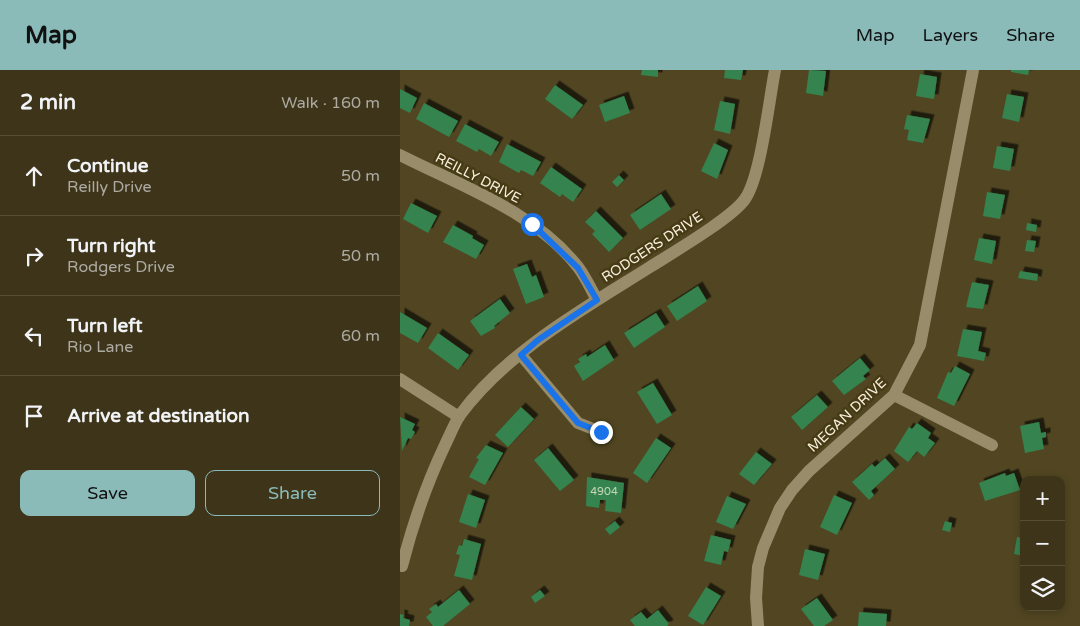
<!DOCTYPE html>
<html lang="en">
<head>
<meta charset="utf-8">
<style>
  :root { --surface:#3d3419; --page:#443c22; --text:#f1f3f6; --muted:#adaaa2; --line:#564f38; --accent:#8bbbb9 }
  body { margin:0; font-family:"Varela Round",sans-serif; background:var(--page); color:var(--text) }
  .controls { position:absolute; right:15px; bottom:15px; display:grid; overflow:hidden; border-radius:10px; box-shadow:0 2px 8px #0003 }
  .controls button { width:45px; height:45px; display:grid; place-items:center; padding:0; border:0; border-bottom:1px solid var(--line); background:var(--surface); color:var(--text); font:25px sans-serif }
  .stop { position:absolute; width:15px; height:15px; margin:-11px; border:4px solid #1a73e8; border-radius:50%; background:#fff }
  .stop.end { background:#1a73e8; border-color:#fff; box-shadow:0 1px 5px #0008 }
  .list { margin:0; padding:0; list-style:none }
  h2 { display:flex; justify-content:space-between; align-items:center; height:65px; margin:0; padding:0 20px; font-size:21px }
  h2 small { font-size:16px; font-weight:400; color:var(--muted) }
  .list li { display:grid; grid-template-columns:32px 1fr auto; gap:15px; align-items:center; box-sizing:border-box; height:80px; padding:0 20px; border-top:1px solid var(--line) }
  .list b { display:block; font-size:19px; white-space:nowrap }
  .list p { margin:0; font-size:16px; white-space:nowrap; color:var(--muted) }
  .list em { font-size:16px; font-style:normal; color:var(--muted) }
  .actions { display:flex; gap:10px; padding:15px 20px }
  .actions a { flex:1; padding:11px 0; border:1px solid var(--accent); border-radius:10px; text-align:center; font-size:18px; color:var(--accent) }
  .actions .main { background:var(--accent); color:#111 }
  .icon { flex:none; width:28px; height:28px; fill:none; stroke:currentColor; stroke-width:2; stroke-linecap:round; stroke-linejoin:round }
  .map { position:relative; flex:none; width:680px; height:556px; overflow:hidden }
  header { display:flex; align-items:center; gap:30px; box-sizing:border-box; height:70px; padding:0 25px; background:var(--accent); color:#111 }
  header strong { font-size:24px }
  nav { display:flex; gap:28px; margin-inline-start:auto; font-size:18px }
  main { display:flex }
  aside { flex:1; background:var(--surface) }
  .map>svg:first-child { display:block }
</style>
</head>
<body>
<header>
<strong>Map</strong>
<nav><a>Map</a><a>Layers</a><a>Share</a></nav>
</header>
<main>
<aside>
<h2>2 min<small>Walk · 160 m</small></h2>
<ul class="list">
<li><svg class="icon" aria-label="ahead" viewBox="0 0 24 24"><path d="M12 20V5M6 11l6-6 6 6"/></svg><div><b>Continue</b><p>Reilly Drive</p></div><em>50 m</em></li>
<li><svg class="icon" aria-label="right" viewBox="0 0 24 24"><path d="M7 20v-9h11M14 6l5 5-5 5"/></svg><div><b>Turn right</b><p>Rodgers Drive</p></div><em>50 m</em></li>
<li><svg class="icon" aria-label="left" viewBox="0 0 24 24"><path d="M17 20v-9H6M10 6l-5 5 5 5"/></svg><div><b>Turn left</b><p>Rio Lane</p></div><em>60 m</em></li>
<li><svg class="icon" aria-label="arrive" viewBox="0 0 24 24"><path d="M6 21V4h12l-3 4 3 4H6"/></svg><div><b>Arrive at destination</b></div></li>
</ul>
<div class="actions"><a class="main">Save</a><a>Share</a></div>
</aside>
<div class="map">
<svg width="680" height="556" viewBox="0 0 680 556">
  <defs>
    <filter id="shadow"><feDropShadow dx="4.5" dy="-4.5" stdDeviation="0" flood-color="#0009"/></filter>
  </defs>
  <rect width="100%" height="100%" fill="#514621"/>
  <path fill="#34834f" filter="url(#shadow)" d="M242 0H258V7L241 5Z
    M325 0H343L341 10 324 8Z
    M409 0 426 1 423 26 406 23Z
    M611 0H629L628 5 611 2Z
    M520 4 537 7 534 29 516 26Z
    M155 15 183 35 172 49 145 29Z
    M0 19 17 28 10 43 0 38Z
    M607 24 624 27 619 52 602 48Z
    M224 26 230 43 205 52 199 35Z
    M320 31 335 34 330 64 314 60Z
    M24 33 58 51 49 67 16 49Z
    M507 45 530 49 523 73 507 70 509 60 504 59Z
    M65 54 99 72 91 86 79 79 77 82 56 71Z
    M314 73 328 80 317 109 301 101Z
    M107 74 141 92 133 106 121 100 119 103 99 92Z
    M597 76 614 79 610 101 593 98Z
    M151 97 182 119 173 132 162 124 160 127 140 113Z
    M219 105 224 110 217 117 212 112Z
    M587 122 605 125 600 149 583 146Z
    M261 124 271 139 240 160 230 145Z
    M11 133 37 146 28 163 3 149Z
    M196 141 223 168 209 182 192 164 195 161 185 152Z
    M627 153 637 155 636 162 626 160Z
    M53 155 73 166 72 168 84 175 76 189 43 172Z
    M579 168 596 171 592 194 574 190Z
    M627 170 636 171 634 182 625 181Z
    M127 194 132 207 136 205 144 227 126 234 113 199Z
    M620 201 638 204 637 211 618 208Z
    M572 212 589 215 583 239 566 237Z
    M298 216 307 231 277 251 267 236Z
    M100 229 110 243 94 256 95 258 81 266 70 251Z
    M0 242 27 258 18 273 0 263Z
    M256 243 265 257 234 278 224 263Z
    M563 259 582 262 578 281 586 283 584 291 557 286Z
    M38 263 69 285 58 300 28 278Z
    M205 275 214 290 183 311 174 296 180 292 178 289 186 284 187 287Z
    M460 288 470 300 463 306 466 309 444 325 432 311Z
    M555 296 570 304 554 336 537 328 548 302 551 303Z
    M253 313 272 345 257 354 237 322Z
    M417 325 428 337 402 360 391 347Z
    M121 337 134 349 108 377 95 365Z
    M0 347 15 354 12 360 15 362 11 369 8 368 2 381Z
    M639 352 641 363 646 362V367L642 368 644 379 625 383 620 356Z
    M517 353 531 363 528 368 535 373 524 387 517 381 508 392 494 381 509 357 512 359Z
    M256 368 271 378 247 413 233 403Z
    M86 375 103 383 85 415 69 407 79 389 76 388Z
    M148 378 174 410 160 421 134 390Z
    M356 382 372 394 354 415 339 404Z
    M485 388 495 399 471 421 474 425 469 430 452 412 472 394 475 397Z
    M605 403 606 406 614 403 620 420 585 431 579 413Z
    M187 407 224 413 221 443 205 441 206 430H200L199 438 186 436Z
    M68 424 85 430 76 458 59 452Z
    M434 425 452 433 437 465 420 457Z
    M327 426 346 434 333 459 316 452Z
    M215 451 220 457 210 465 205 459Z
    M545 451 552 453 550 462 542 460Z
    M311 465 331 470 328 482 324 481 321 495 304 491Z
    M617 467 624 468V486L614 484Z
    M64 469 81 474 72 510 54 506 60 485 56 484 59 475 62 476Z
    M405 479 425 484 418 510 399 505Z
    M306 517 321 526 303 555 288 546Z
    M59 520 70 534 43 556H33L26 547 32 542 29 539 36 534 38 537Z
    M140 520 145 526 135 533 131 527Z
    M417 528 433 550 424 556H414L401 539Z
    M258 540 269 554 267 556H235L230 550 241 542 247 549Z
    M459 542 487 544 486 556H458Z
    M0 544 4 545 3 548 10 550 9 556H0Z"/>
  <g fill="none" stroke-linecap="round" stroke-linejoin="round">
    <path stroke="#988c6a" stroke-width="12" d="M0 85C61 116 134 141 178 197 185 206 191 219 197 230
      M121 285 178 353 201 362
      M0 309 59 347
      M494 325 592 375
      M2 496C13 453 26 415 45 375 50 365 54 354 60 345 106 282 185 238 250 197 272 183 332 148 345 129 361 106 369 30 375 0
      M358 556 356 528 358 497 363 478 380 438 392 420 409 401 494 325 520 275 573 0"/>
  </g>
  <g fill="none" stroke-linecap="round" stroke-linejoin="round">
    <path stroke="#1a73e8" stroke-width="6" d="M132 154 178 198 197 230 138 270 121 285 178 353 201 362"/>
  </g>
  <g text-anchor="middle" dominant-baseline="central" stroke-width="5" stroke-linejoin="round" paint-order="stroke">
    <g font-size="11" fill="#c6d5b9">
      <text x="204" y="421">4904</text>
    </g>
    <g font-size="14" fill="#f7f0dc" stroke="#473b16">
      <text transform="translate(78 108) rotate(27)">REILLY DRIVE</text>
      <text transform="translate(252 177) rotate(-33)">RODGERS DRIVE</text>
      <text transform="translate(447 345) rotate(-43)">MEGAN DRIVE</text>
    </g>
  </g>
</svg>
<div class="controls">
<button>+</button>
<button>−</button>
<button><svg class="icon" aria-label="layers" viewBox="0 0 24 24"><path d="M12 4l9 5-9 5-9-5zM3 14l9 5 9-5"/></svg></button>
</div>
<div class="stop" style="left:132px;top:154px"></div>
<div class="stop end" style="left:201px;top:362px"></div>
</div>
</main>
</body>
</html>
